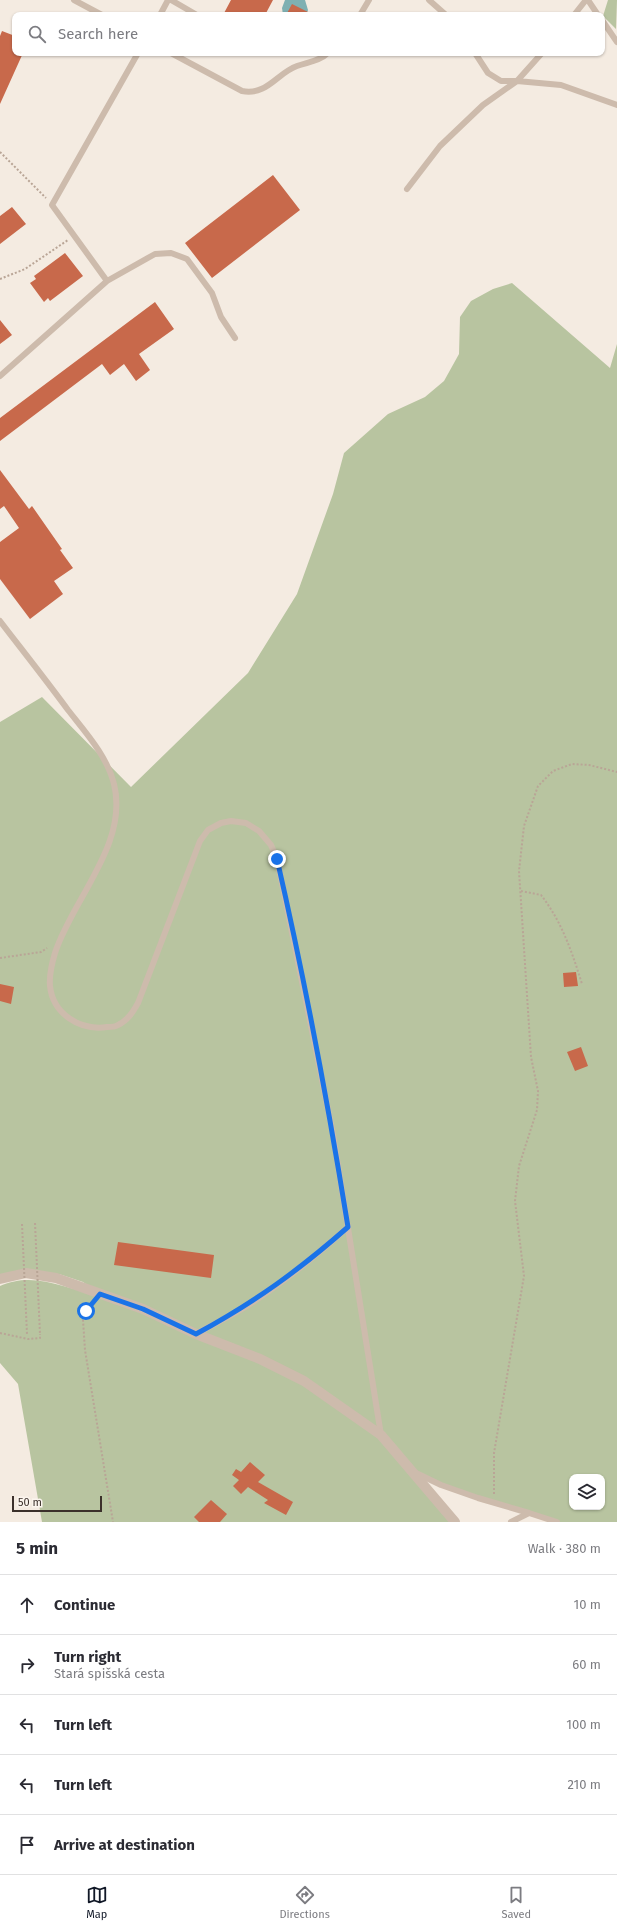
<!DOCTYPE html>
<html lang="en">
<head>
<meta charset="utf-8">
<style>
  :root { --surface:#fff; --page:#f7f7f7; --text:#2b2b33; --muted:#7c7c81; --line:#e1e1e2; --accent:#111827 }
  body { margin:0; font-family:"Fira Sans",sans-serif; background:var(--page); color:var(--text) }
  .controls { position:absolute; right:12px; bottom:12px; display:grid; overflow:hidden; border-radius:8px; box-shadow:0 1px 3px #0004 }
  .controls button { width:36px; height:36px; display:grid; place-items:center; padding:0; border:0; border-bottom:1px solid var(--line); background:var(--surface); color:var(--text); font:20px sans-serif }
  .scale { position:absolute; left:12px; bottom:10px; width:90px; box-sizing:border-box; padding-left:4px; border:2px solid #3b302b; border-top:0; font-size:11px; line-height:14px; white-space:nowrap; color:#3b302b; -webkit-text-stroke:3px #fbf5ee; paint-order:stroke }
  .stop { position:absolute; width:12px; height:12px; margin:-9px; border:3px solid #1a73e8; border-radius:50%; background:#fff }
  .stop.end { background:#1a73e8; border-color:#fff; box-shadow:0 1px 4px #0008 }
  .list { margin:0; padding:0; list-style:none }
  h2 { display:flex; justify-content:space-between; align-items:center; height:52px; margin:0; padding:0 16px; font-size:17px }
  h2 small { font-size:13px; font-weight:400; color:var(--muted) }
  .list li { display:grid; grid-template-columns:26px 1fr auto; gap:12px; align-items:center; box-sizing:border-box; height:60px; padding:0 16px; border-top:1px solid var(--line) }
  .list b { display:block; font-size:15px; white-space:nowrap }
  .list p { margin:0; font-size:13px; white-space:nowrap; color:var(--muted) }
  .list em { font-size:13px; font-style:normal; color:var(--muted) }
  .icon { flex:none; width:22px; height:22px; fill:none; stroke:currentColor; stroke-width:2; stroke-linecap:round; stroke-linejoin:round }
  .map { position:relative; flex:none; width:617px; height:1522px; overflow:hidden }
  .search { position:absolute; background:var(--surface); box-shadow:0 1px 3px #0004; left:12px; right:12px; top:12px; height:44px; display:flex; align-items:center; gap:10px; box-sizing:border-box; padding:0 14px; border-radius:8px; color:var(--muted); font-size:15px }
  .sheet { height:352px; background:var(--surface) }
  nav { display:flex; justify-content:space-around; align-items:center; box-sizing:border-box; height:56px; border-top:1px solid var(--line); background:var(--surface); font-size:11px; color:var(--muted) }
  nav a { display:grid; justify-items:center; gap:2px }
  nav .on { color:var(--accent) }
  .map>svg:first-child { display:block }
</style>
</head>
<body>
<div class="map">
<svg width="617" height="1522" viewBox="0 0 617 1522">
  <rect width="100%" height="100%" fill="#f4ebe1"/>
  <path fill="#b8c4a0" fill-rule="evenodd" d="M608 0H617L616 29 603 16Z
    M512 283 610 368 617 344V1522H557L494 1503 411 1471 456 1522H42L18 1384 0 1363V1286C35 1270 65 1290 99 1294L83 1282 59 1274 0 1275V722L42 697 131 787 248 673 297 594 333 494 344 453 388 414 425 397 444 381 459 354 460 317 471 301 493 289ZM572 1477H602V1507H572Z"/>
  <path fill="#7fb0b2" d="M285 0H305L308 10 306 15H283L282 8Z"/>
  <path fill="#c8694b" d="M231 0H273L265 15H223Z
    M292 4 314 15H286Z
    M2 31 15 36V53H23L0 104V36Z
    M273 175 300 210 212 278 185 243Z
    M12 207 26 224 0 244V216Z
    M65 253 83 276 50 301 48 298 44 302 30 283 36 279 34 276Z
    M155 302 174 329 139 354 150 370 136 381 124 364 110 375 102 364 0 441V418Z
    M0 320 12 335 0 344Z
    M0 470 29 509 32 506 62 549 60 550 73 568 54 581 63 594 30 619 0 579V542L19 528 4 506 0 509Z
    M576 972 578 986 564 987 563 973Z
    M0 984 14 987 11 1004 0 1001Z
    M581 1047 588 1066 575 1071 567 1052Z
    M118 1242 214 1255 211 1278 114 1265Z
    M250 1462 265 1475 258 1482 293 1502 286 1515 264 1503 268 1500 248 1487 241 1494 233 1486 239 1480 232 1475 236 1469 241 1472Z
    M211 1500 227 1514 220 1522H199L194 1517Z"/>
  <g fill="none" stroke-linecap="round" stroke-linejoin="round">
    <path stroke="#b9a596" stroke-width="2" stroke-dasharray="2 2" stroke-linecap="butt" d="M0 152 46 198
      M0 279 25 269 68 240
      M521 891 541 895C562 922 572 952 582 984
      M0 958 41 952 47 948
      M92 1302 86 1311 83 1320 85 1350 113 1522
      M0 1333 28 1339 40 1338V1334
      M494 1494V1453L524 1276 515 1201 519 1166 537 1110 538 1091 531 1057 519 871 524 826 538 786 553 771 572 764 589 765 617 772"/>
    <path stroke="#cdbbac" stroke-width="6" d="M74 0 102 15
      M171 0 197 15
      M429 0 446 15
      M588 0 598 15
      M160 15 168 0
      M360 15 369 0
      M574 15 586 0
      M602 20 617 42
      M171 53 242 91C267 96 277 73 297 66 308 62 320 61 328 53
      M475 53 488 73 501 81H517L561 85 617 105
      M407 189 440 146 483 105 517 81 542 53
      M107 281 52 205 138 53
      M0 376 107 281 155 254 171 253 187 259 212 293 221 317 235 338
      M0 621C23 651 46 680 68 710 86 733 107 756 114 784 129 844 72 900 55 953 52 963 49 975 50 986 53 1014 80 1031 107 1027 110 1027 115 1027 118 1025 128 1020 133 1012 138 1003L200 841 208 830 221 823 231 821 246 823 259 831 271 845 277 859 333 1134 381 1435
      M196 1334C214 1324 233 1315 250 1304 285 1281 317 1255 348 1227
      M416 1473 441 1485 478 1498 529 1513
      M511 1522 529 1513 557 1522"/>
    <path stroke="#cdbbac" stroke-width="10" d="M0 1279 26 1273 56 1278 143 1309 196 1334 260 1359 304 1381 381 1435 455 1522"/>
    <path stroke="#b9a596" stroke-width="2" stroke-dasharray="2 2" stroke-linecap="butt" d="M35 1223 40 1334
      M22 1224 27 1334"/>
  </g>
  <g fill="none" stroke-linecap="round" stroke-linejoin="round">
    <path stroke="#1a73e8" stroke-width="5" d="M86 1311 100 1294 143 1309 196 1334C255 1302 298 1271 348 1227 328 1103 305 981 277 859"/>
  </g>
</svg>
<div class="controls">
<button><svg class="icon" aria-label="layers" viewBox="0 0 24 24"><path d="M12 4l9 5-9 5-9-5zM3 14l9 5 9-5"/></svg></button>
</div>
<div class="scale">50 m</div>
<div class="stop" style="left:86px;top:1311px"></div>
<div class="stop end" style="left:277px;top:859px"></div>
<div class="search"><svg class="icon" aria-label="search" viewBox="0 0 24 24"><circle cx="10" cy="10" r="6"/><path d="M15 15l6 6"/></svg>Search here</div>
</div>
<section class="sheet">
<h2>5 min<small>Walk · 380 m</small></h2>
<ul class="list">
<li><svg class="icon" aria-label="ahead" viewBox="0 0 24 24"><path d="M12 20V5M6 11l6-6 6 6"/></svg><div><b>Continue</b></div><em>10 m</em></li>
<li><svg class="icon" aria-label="right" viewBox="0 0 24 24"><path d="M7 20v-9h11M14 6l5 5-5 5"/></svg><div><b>Turn right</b><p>Stará spišská cesta</p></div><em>60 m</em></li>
<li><svg class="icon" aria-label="left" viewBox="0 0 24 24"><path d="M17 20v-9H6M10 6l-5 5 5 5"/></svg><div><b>Turn left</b></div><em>100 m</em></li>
<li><svg class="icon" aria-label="left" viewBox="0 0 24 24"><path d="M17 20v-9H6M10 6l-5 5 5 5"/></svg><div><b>Turn left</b></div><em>210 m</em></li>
<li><svg class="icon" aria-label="arrive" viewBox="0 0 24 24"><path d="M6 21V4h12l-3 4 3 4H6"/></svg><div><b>Arrive at destination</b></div></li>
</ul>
</section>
<nav>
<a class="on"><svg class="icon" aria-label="map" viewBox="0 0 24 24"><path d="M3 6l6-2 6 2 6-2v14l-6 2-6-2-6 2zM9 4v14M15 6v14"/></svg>Map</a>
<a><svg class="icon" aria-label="directions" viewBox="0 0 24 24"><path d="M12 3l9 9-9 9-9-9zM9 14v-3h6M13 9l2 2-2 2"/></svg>Directions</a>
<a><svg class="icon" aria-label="saved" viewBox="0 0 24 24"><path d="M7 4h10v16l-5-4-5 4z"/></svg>Saved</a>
</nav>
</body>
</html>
